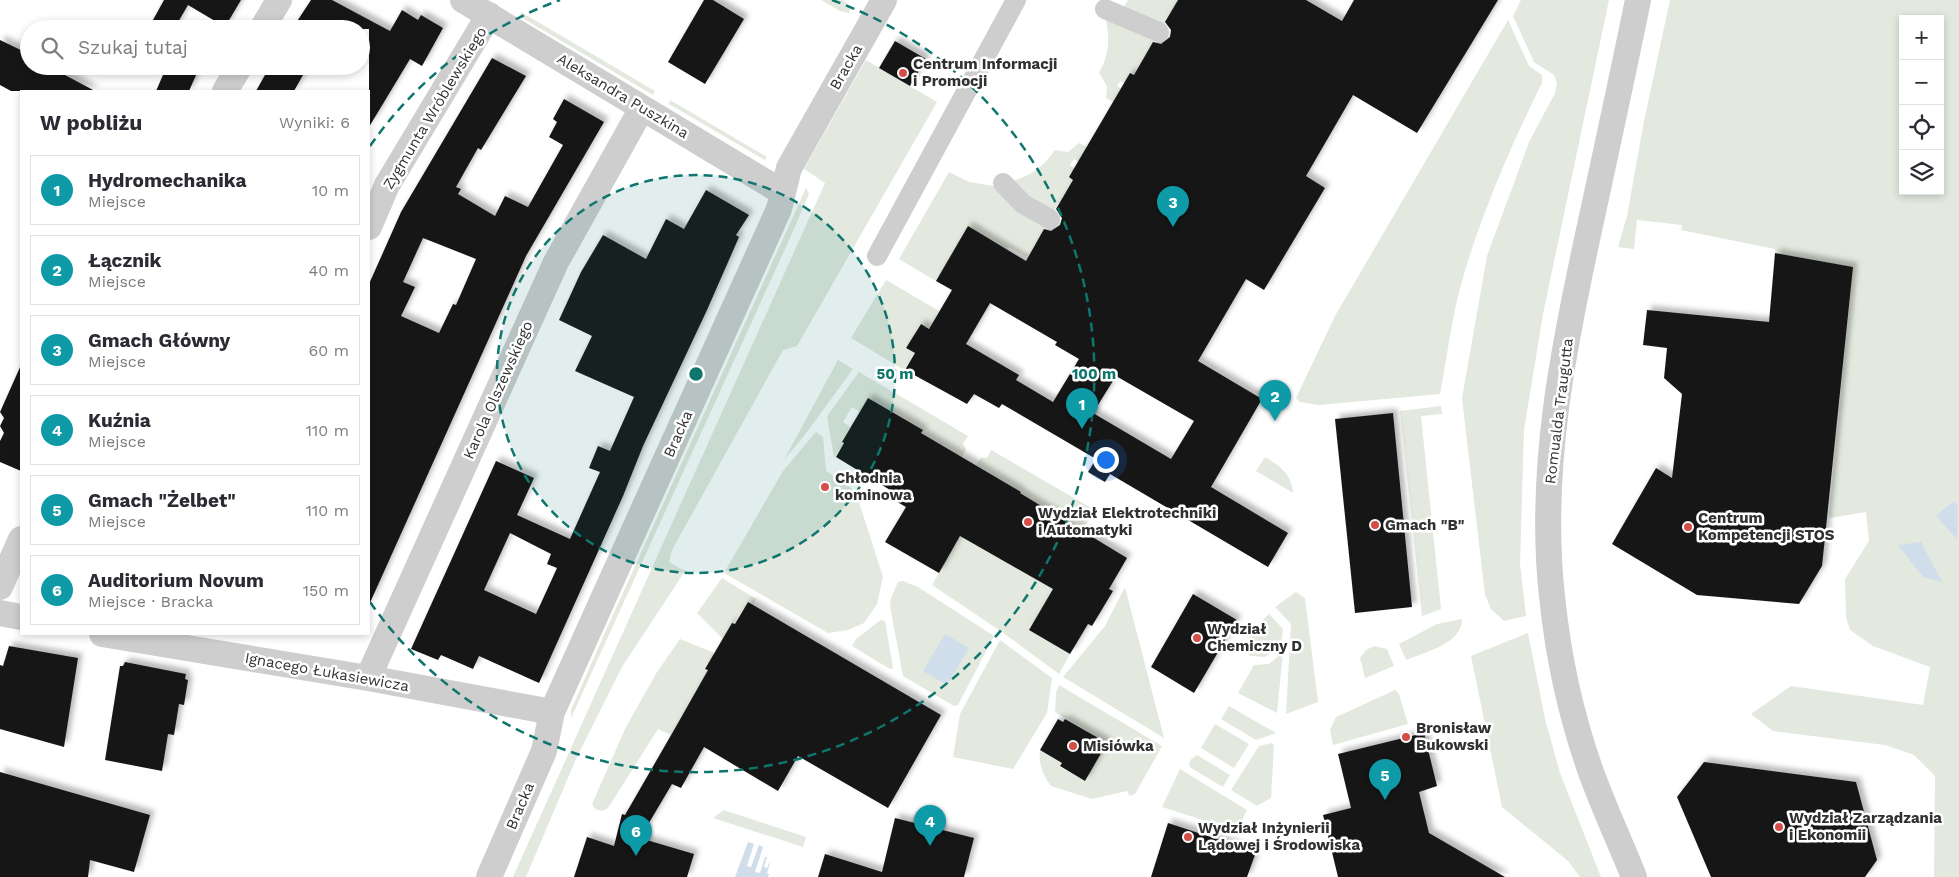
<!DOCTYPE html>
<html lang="pl">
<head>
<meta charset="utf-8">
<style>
  :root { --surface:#fff; --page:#f7f7f7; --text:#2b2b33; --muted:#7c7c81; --line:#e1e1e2; --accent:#d54d47 }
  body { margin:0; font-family:"Work Sans",sans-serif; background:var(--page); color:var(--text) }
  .controls { position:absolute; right:15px; top:15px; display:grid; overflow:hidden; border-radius:0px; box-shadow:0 2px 8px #0003 }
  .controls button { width:45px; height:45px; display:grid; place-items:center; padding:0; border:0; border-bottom:1px solid var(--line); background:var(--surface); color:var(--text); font:25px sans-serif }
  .you { position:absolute; left:1105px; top:459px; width:18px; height:18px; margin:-12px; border:4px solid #fff; border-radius:50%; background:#1a73e8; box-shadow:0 0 0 8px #1a73e833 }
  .badge { display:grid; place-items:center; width:32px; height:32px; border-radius:50%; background:var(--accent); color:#fff; font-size:16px; font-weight:700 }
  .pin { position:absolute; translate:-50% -41px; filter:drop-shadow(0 1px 2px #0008) }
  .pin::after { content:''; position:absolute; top:26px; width:18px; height:15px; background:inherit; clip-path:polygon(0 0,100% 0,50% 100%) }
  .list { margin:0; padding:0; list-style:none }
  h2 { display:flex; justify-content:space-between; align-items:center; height:65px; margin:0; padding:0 20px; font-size:21px }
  h2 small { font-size:16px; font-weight:400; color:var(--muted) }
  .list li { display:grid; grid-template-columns:32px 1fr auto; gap:15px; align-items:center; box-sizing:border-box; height:70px; margin:0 10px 10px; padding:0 10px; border:1px solid var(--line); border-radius:0px }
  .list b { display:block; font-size:19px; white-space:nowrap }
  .list p { margin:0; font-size:16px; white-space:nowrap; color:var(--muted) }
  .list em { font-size:16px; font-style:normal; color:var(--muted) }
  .icon { flex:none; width:28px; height:28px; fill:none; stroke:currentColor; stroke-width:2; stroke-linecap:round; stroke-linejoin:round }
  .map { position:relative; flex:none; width:1959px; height:877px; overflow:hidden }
  .search { position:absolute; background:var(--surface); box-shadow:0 2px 8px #0003; left:20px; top:20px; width:350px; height:55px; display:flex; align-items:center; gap:12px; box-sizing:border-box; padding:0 18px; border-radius:28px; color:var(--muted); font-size:19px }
  .panel { position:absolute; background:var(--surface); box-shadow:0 2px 8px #0003; left:20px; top:90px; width:350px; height:545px; border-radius:0px }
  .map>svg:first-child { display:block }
</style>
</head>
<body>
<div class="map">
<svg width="1959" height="877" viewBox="0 0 1959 877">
  <defs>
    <filter id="shadow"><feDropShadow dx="4.5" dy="-4.5" stdDeviation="2.5" flood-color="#0004"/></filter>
  </defs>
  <rect width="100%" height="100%" fill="#fff"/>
  <path fill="#e3e9de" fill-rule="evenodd" d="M821 0H843L851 7 849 13 840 11Z
    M1128 0H1178L1163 27 1124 7Z
    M1521 0H1609L1543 314 1524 430 1520 564 1526 616 1504 621 1491 609 1485 595 1462 398 1487 256 1529 142 1555 93 1557 83 1554 75 1534 62 1513 16Z
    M1670 0H1959V877H1934L1935 776 1914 755 1885 745 1773 731 1751 714 1791 686 1923 705 1930 667 1873 646 1850 630 1846 617 1845 579 1869 541 1866 512 1830 518 1829 514 1853 267 1775 253V249L1681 230 1682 225 1637 220 1634 249 1618 247 1627 216 1644 121ZM1903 19H1940V191H1903Z
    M521 12 655 91 653 95 519 16Z
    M1106 20 1121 24 1154 41 1134 75 1124 83 1120 81 1117 86 1121 89 1113 102 1106 98 1107 86 1099 73C1109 56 1110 39 1106 20Z
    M1508 20 1529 66 1542 75V83C1509 149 1475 228 1457 300 1450 331 1446 363 1440 394L1319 405 1300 402 1296 398 1335 316Z
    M866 60 937 102 797 346 783 350 672 550 669 562 685 571 622 667 576 759 526 877H513L825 183 804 169Z
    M670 100 767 157 765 160 669 104Z
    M1079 143 1087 147 1078 162 1074 159 1070 165 1075 168 1073 180 1053 213 1028 197 1012 181C1031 176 1044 166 1055 150L1068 152Z
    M949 172 969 182 994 186 1045 227 1028 257 1009 247 1007 250 968 227 936 281 899 259Z
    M806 188 809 194 790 238 571 718V710L603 637Z
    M886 280 939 311 929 328 920 324 906 348 914 353 904 370 851 338Z
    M838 360 853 369 807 432 784 460Z
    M859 372 968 436 963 444 966 449 962 457 921 433 922 429 868 398 860 412 852 407 843 422 850 427 842 442 844 443 834 458 827 416Z
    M1441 406 1442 414 1421 416 1441 609 1422 616 1400 411Z
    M816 432 823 437 826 471 851 488 857 496 883 577 877 604 864 623 848 630 828 633 724 573 783 471Z
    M991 450 1095 510 1085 526 1061 511 1058 516 976 465 981 458H987Z
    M1265 457C1280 466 1291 473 1293 493L1256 471Z
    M973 514 984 549 1053 589 1029 630 1070 654 1059 674 1002 632 932 585Z
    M722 578 756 599 753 605 748 602 723 639 697 613Z
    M903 581 918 587 994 636 958 705 954 706 903 676 890 606 891 598 898 582Z
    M1125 587 1164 738 1063 677 1105 626Z
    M1296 592 1305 598 1318 702 1286 714 1291 624 1275 607Z
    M1269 614 1283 629 1281 643 1265 657 1250 656 1243 648 1253 630Z
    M1462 619C1462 644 1425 652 1406 660L1399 644 1437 624Z
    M881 620 885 621 893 668 890 669 852 646 856 639Z
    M1528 633 1545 719 1560 773 1601 877H1580L1568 861 1502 807 1471 656Z
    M680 639 715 653 706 669 708 670 671 735 658 729 608 808 602 811 595 809 592 804 626 727 657 672Z
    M1000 640 1052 678 1047 713 1013 769 953 757 960 714Z
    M1374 646 1387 649 1394 666 1365 678 1360 658 1366 650Z
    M1283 652 1277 713 1238 693 1254 665 1269 664Z
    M1059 685 1162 746 1135 794 1130 796 1127 791 1092 799 1051 786C1043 776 1038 762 1040 750L1062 763 1060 767 1085 781 1106 743 1055 712 1056 692Z
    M1395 690 1399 694 1408 724 1333 745 1330 730 1336 717Z
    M1229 706 1276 733 1256 740 1221 719Z
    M1215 724 1249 744 1234 768 1201 748Z
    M1272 743 1274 745 1271 798 1257 806 1231 790 1259 746Z
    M1197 755 1230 775 1223 787 1191 768 1189 765 1190 760Z
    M1180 769 1247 810 1237 831 1162 807Z
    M724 810 806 837 803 847 713 818Z"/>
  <path fill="#d0ddea" d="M1954 501 1958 506 1957 539 1936 516Z
    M1921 542 1923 546 1942 582 1923 577 1898 545Z
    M945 634 969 648 947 685 923 671Z
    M748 842 754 844 747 866 751 867 759 845 763 847 755 872 760 873 765 857H767L764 867 767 868 771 860 767 873 769 874 768 877H735Z"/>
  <path fill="#181818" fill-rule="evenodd" filter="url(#shadow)" d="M164 0H241L225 27 188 5 174 29H148Z
    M311 0H332L390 31 402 10 418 20 421 15 443 28 422 66 410 59 369 127V29H292Z
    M704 0H713L744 19 705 84 668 62Z
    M1178 0H1306L1342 21 1354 0H1498L1417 133 1353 95 1306 176 1325 188 1264 290 1246 279 1198 361 1262 399 1211 487 1288 533 1268 567 1110 474 1105 482 1088 472 1096 459 1002 404 999 408 974 394 967 404 905 370 915 353 906 348 921 324 929 329 952 290 936 281 968 226 1026 261 1044 229 1051 231 1060 225 1062 218 1056 209 1073 180 1069 177 1130 73 1134 75 1153 42 1161 44 1170 37 1171 30 1165 22ZM990 303 1057 342 1055 345 1079 359 1053 402 1016 380 1019 375 966 344ZM1116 376 1194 421 1171 459 1093 413Z
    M0 40 29 54V66H48L95 91H11L0 85Z
    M895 41 926 59 910 86 879 68Z
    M492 58 526 76 481 150 478 148 456 187 461 189 458 194 495 216 505 196 528 207 563 145 549 137 557 122 553 119 564 99 604 122 526 256 369 605V284L401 212ZM423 238 476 259 456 305 453 304 439 333 401 316 415 287 403 282Z
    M167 66H200L189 91H156Z
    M270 66H308L294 91H256Z
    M706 190 749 215 736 235 739 237 707 310 643 446 623 496 539 683 479 656 473 669 441 655 438 660 411 649 496 461 534 478 517 515 570 539 600 472 589 468 598 446 610 451 634 397 575 371 592 336 559 320 581 272 603 235 646 259 666 219 684 229ZM510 533 551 554 547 564 557 568 536 614 484 590Z
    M1775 253 1853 267 1822 566 1799 604 1697 595 1612 544 1656 468 1672 478 1682 394 1664 378 1667 348 1643 345 1647 310 1769 322Z
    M21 365V471L0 462V441L4 433 0 426 4 418 0 412Z
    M868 398 923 430 921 433 1021 492 1020 493 1127 558 1109 589 1113 591 1092 626 1088 624 1070 654 1029 630 1053 589 960 536 939 573 885 542 906 507 892 499 895 493 836 457 844 443 842 442Z
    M1393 413 1412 607 1355 613 1335 419Z
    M1193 594 1237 620 1194 693 1151 667Z
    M748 602 941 715 888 808 798 756 778 791 704 747 681 788 672 784 640 838 694 854 687 877H574L587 837 614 846 622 814 625 815 674 730 708 670 705 669 732 623 735 624Z
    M9 646 78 658 64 747 0 729V665L3 666Z
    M125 662 186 674 185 679 188 680 184 705 179 704 174 735 168 734 162 771 105 760 120 666H123Z
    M1058 719 1063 722 1065 719 1107 743 1085 781 1060 766 1062 763 1040 750Z
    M1424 733 1437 786 1419 792 1429 833 1505 877H1338L1323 815 1351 808 1338 754Z
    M1704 762 1856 782 1877 860 1865 877H1711L1677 797Z
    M0 772 150 815 134 872 90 860 88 877H0Z
    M895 818 974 838 964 877H818L825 854 882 872Z
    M1168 823 1256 852 1247 877H1151Z"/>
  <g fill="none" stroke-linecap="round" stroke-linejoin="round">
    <path stroke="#cecece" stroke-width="20" d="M1105 9 1159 32
      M1003 183 1023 204 1050 219
      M877 256 1016 0"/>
    <path stroke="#cecece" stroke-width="26" d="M463 0 782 192
      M262 29 279 0
      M225 91 240 66
      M369 227 387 185 489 15
      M0 587 21 539
      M0 613 21 617
      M102 634 368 678 552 712
      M368 678 556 262 642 108
      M489 877 544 751 552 712 779 209 789 168 884 0
      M1634 877C1620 842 1604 808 1591 772 1571 716 1558 656 1552 596 1538 470 1564 344 1591 221 1607 147 1623 74 1638 0"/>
  </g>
  <circle cx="696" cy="374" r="199" fill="#0f766e" fill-opacity=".12"/>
  <g fill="none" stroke="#0f766e" stroke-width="2.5" stroke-dasharray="9 6">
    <circle cx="696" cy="374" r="199"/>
    <path d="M370 146A398 398 0 0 1 560 0M832 0A398 398 0 1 1 370 602"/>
  </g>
  <g fill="#d54d47" stroke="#fff" stroke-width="2">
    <circle cx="903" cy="73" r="5"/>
    <circle cx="825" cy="487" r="5"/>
    <circle cx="1028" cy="522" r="5"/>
    <circle cx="1375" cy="525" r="5"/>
    <circle cx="1688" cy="527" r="5"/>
    <circle cx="1197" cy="638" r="5"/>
    <circle cx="1406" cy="737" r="5"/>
    <circle cx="1073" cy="746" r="5"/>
    <circle cx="1779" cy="827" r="5"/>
    <circle cx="1188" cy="837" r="5"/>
  </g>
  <g text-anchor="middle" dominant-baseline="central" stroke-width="5" stroke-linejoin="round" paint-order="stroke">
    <g font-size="15" font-weight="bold" fill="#313131" stroke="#fff" text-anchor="start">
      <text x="913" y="64">Centrum Informacji<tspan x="913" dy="17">i Promocji</tspan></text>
      <text x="835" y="478">Chłodnia<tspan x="835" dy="17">kominowa</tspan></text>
      <text x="1038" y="513">Wydział Elektrotechniki<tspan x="1038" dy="17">i Automatyki</tspan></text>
      <text x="1698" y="518">Centrum<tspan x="1698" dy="17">Kompetencji STOS</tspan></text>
      <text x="1385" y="525">Gmach "B"</text>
      <text x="1207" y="629">Wydział<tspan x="1207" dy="17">Chemiczny D</tspan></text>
      <text x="1416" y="728">Bronisław<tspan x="1416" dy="17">Bukowski</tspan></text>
      <text x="1083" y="746">Misiówka</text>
      <text x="1789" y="818">Wydział Zarządzania<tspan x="1789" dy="17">i Ekonomii</tspan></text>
      <text x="1198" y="828">Wydział Inżynierii<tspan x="1198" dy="17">Lądowej i Środowiska</tspan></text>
    </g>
    <g font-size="15" fill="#313131" stroke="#fff">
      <text transform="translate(846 67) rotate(-60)">Bracka</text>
      <text transform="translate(623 96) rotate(31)">Aleksandra Puszkina</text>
      <text transform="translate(435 108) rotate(-59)">Zygmunta Wróblewskiego</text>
      <text transform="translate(498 390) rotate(-66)">Karola Olszewskiego</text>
      <text transform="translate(1559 411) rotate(-83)">Romualda Traugutta</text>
      <text transform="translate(678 434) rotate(-66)">Bracka</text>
      <text transform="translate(327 672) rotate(10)">Ignacego Łukasiewicza</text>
      <text transform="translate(520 806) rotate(-67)">Bracka</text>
    </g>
  </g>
  <circle cx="696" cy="374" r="8" fill="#0f766e" stroke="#fff" stroke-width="2.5"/>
  <g font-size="15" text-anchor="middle" font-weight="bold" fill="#0f766e" stroke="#fff" stroke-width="5" stroke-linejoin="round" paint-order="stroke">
    <text x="895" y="379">50 m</text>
    <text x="1094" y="379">100 m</text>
  </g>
</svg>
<div class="controls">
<button>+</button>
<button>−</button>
<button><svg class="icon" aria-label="locate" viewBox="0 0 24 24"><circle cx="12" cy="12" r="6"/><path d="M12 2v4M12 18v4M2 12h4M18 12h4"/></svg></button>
<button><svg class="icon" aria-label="layers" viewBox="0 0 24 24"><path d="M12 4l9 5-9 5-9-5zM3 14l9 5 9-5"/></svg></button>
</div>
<div class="you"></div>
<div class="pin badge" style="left:1082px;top:429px;background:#0f9aa8">1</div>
<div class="pin badge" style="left:1275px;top:421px;background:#0f9aa8">2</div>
<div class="pin badge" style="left:1173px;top:227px;background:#0f9aa8">3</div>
<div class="pin badge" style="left:930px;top:846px;background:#0f9aa8">4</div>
<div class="pin badge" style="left:1385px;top:800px;background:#0f9aa8">5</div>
<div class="pin badge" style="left:636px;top:856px;background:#0f9aa8">6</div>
<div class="search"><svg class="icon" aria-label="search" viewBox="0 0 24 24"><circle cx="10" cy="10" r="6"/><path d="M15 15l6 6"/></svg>Szukaj tutaj</div>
<section class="panel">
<h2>W pobliżu<small>Wyniki: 6</small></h2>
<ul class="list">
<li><span class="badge" style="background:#0f9aa8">1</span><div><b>Hydromechanika</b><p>Miejsce</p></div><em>10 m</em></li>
<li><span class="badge" style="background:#0f9aa8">2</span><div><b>Łącznik</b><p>Miejsce</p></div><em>40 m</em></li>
<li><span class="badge" style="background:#0f9aa8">3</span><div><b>Gmach Główny</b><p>Miejsce</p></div><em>60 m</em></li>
<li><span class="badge" style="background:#0f9aa8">4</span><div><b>Kuźnia</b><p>Miejsce</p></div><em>110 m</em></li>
<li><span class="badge" style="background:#0f9aa8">5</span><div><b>Gmach &quot;Żelbet&quot;</b><p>Miejsce</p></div><em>110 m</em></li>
<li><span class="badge" style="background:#0f9aa8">6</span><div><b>Auditorium Novum</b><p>Miejsce · Bracka</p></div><em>150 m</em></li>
</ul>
</section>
</div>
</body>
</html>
